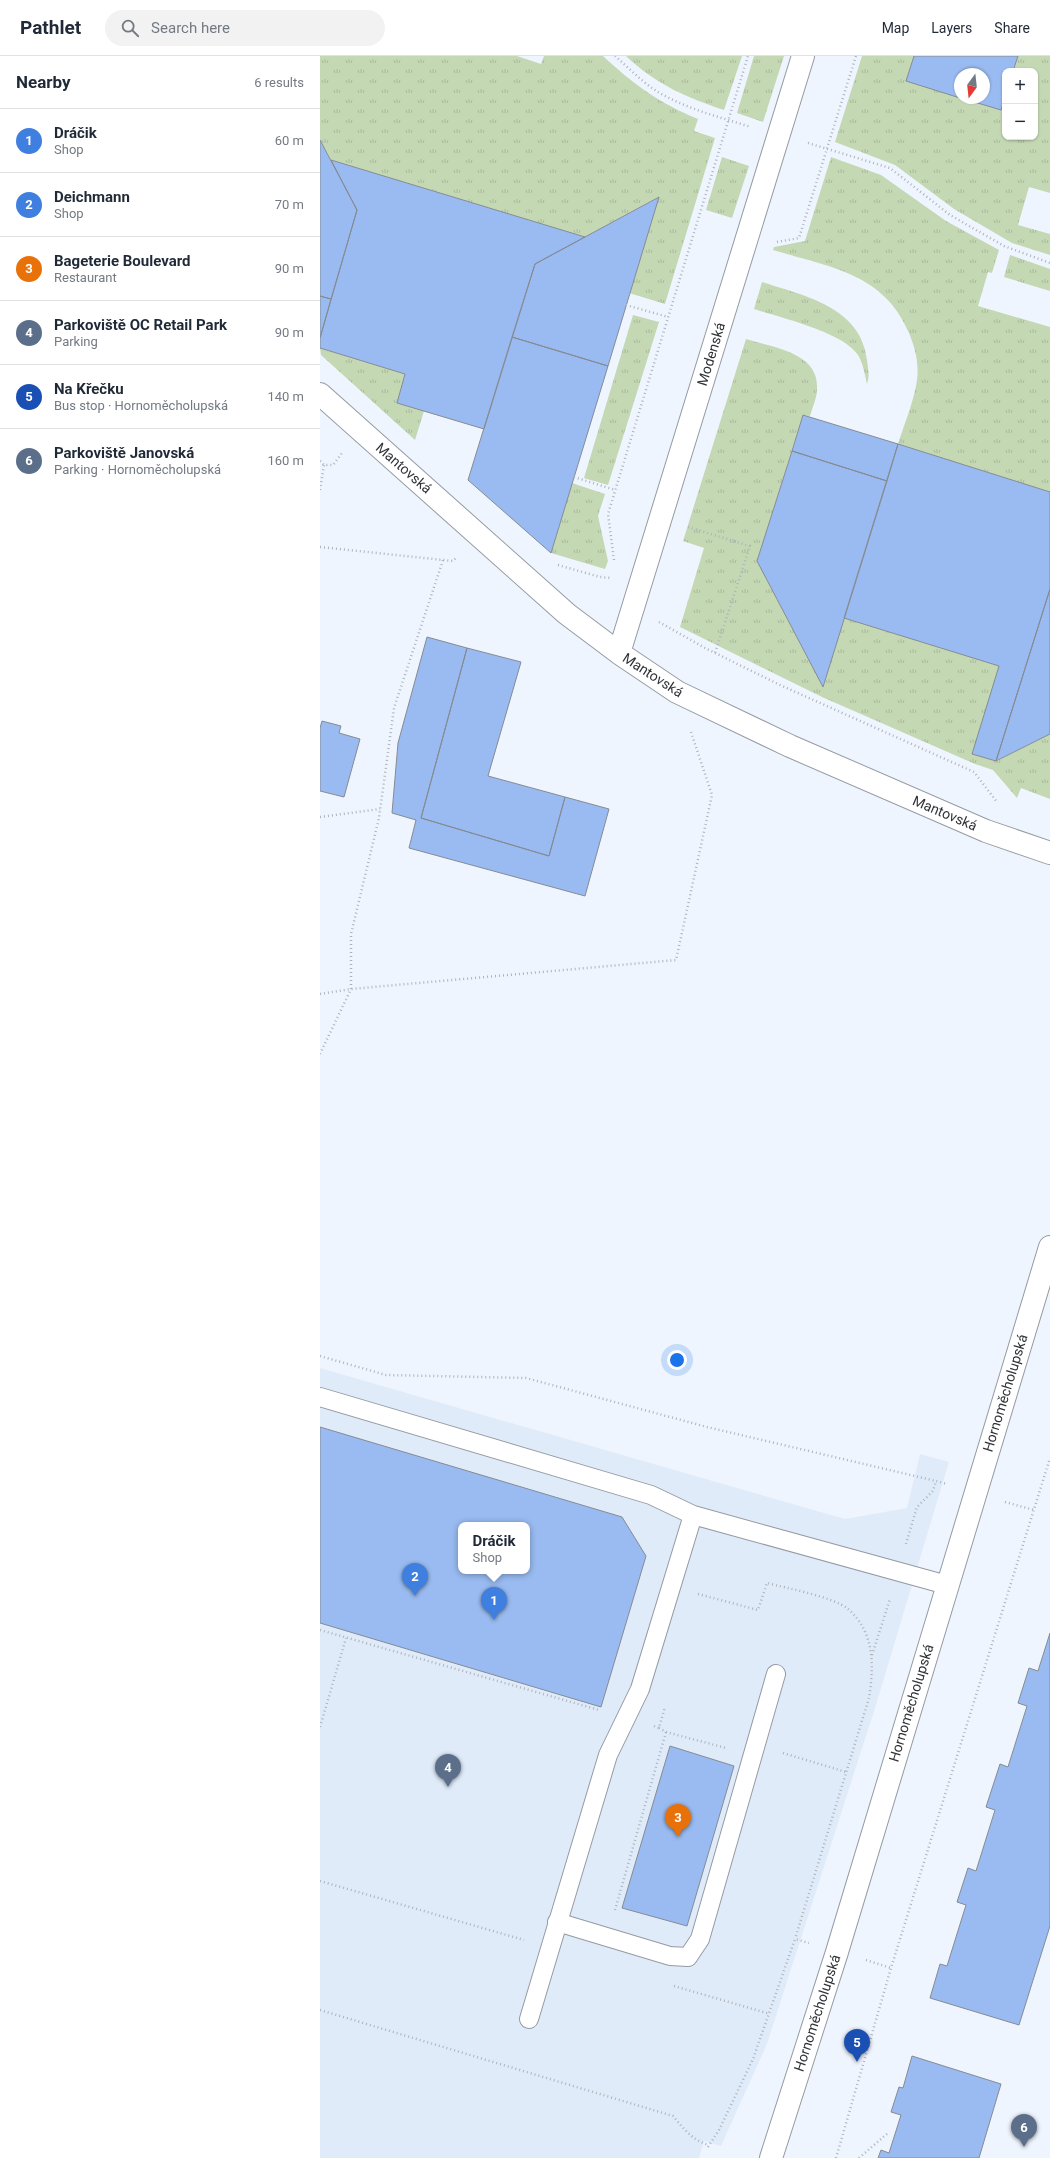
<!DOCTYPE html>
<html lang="en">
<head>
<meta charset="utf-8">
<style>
  :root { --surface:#fff; --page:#f2f2f3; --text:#1f2937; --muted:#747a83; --line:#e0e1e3; --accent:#db2777 }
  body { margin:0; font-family:Roboto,sans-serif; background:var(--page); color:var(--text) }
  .controls { position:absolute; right:12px; top:12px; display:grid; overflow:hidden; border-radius:8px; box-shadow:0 1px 3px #0004 }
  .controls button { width:36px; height:36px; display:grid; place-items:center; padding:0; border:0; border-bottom:1px solid var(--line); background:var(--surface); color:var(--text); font:20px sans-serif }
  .compass { position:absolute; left:634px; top:12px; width:36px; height:36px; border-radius:50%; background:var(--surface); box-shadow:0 1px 3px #0004; rotate:195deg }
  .you { position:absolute; left:357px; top:1304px; width:14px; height:14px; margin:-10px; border:3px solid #fff; border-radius:50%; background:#1a73e8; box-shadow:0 0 0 6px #1a73e833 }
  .badge { display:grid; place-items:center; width:26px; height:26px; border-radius:50%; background:var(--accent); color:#fff; font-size:13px; font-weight:700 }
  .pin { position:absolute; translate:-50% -33px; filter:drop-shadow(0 1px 2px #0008) }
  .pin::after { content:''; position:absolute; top:21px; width:14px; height:12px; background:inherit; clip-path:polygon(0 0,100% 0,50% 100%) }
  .popup { position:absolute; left:138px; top:1466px; width:72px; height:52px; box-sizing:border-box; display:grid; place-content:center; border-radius:8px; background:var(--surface); filter:drop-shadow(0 1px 3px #0005); font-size:13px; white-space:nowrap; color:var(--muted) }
  .popup b { font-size:15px; color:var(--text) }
  .popup::after { content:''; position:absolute; left:50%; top:100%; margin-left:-8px; border:8px solid transparent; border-top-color:var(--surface) }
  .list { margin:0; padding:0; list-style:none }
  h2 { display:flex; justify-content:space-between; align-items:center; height:52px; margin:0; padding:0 16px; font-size:17px }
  h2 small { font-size:13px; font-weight:400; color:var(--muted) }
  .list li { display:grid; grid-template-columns:26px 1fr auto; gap:12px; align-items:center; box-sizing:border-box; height:64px; padding:0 16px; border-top:1px solid var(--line) }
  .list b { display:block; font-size:15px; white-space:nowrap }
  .list p { margin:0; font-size:13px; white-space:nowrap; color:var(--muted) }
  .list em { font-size:13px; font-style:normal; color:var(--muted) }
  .icon { flex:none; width:22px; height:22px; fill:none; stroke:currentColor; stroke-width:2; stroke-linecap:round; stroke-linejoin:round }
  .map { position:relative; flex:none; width:730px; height:2102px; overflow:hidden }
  header { display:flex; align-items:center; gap:24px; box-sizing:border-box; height:56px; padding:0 20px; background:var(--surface); border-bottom:1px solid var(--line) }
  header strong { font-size:19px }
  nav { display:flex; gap:22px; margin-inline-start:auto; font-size:14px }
  .search { width:280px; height:36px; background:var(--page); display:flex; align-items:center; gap:10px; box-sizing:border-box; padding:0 14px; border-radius:22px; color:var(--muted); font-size:15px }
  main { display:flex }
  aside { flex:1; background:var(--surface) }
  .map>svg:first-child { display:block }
</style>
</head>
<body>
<header>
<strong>Pathlet</strong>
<div class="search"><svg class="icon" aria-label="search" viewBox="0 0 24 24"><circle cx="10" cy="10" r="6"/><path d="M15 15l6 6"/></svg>Search here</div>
<nav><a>Map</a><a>Layers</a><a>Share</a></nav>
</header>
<main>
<aside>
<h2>Nearby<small>6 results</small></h2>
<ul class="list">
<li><span class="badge" style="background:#3f7fe0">1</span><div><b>Dráčik</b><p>Shop</p></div><em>60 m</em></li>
<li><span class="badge" style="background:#3f7fe0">2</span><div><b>Deichmann</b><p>Shop</p></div><em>70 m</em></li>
<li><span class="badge" style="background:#e8710a">3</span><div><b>Bageterie Boulevard</b><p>Restaurant</p></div><em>90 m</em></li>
<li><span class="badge" style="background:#5c6f8a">4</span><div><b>Parkoviště OC Retail Park</b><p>Parking</p></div><em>90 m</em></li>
<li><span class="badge" style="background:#1a4fb4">5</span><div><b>Na Křečku</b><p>Bus stop · Hornoměcholupská</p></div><em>140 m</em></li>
<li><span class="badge" style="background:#5c6f8a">6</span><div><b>Parkoviště Janovská</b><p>Parking · Hornoměcholupská</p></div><em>160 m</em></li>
</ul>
</aside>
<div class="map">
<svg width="730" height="2102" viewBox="0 0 730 2102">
  <defs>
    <pattern id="grass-tufts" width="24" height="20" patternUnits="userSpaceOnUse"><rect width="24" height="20" fill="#c4d8b4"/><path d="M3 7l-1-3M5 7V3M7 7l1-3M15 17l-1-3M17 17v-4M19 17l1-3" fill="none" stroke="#a9ba9b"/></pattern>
  </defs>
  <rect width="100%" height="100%" fill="#eff5fe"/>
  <path fill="#e0ebfa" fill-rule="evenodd" d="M0 1312 525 1463 587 1452 600 1398 629 1406 556 1649 447 1988 401 2090 384 2085 379 2102H0ZM141 1469H207V1515H141Z"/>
  <path fill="url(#grass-tufts)" d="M0 0H197L221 8 224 0H283C313 28 339 47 378 63L374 75 395 82 345 248 309 237 338 141 265 181 11 104 0 84Z
    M306 0H422L404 54C367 42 334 27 306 0Z
    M434 0H464L443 66 417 57Z
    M542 0H594L587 25 681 54 685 42V81H715V15H693L698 0H730V137L709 131 698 169 730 178V199L692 187 634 153 575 109 515 86Z
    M402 101 429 110 412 162 386 154Z
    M511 101 561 119 626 165 679 194 672 217 668 216 658 250 730 271V436L578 388C584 369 592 350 596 330 600 311 596 294 589 277 564 217 509 211 453 194L454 191 485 185Z
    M690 199 730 213V235L684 221Z
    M442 226C485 240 541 251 547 304 548 313 550 320 547 328 545 319 543 307 538 299 523 276 461 262 434 253Z
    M313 259 339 266 288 429 264 422Z
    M426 283C453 292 499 296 497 333 497 342 492 352 490 360L483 359 437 505 503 631 524 562 679 610 653 698 677 705 730 678V743L701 732 697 742 673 714 655 708 502 641 360 571 384 492 363 485Z
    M0 292 85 318 77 347 104 355 95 384 1 299Z
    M252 427 285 438 278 460 288 505 285 513 231 497Z"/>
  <path fill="#99bbf1" stroke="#858b93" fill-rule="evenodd" d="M594 0H698L693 15H685V42L681 54 641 42H664V18H640V42L586 25Z
    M0 84 37 154 11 243 0 240Z
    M11 104 265 181 215 208 164 373 77 347 85 318 0 292V282L37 154Z
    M339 141 288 310 192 281 215 208Z
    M0 240 11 243 0 282Z
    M192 281 288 310 231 497 148 424Z
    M483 359 578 388 567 425 472 395Z
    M578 388 730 436V533L676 705 652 698 679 610 524 562Z
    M472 395 567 425 503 631 437 505Z
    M730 533V678L676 705Z
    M107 581 147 592 101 762 229 800 245 741 289 753 265 840 89 792 96 764 72 757 78 687Z
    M147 592 201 606 168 720 245 741 229 800 101 762Z
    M2 665 21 670 19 677 40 683 24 741 0 735V672Z
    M0 1371 302 1461 326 1500 281 1651 0 1567ZM141 1469H207V1515H141Z
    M730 1577V1870L699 1969 610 1942 620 1908 627 1910 646 1849 637 1846 648 1812 656 1815 675 1754 666 1751 680 1708 688 1711 707 1650 698 1647 709 1612 718 1615Z
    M350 1690 414 1710 367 1870 302 1852Z
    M592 2000 681 2028 659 2102H558L561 2094 569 2097 581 2059 571 2056 579 2031 583 2032Z"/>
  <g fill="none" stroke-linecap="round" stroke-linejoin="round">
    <g stroke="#959ba3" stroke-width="20">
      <path id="lane" d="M0 1341 331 1439 373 1459 627 1529
        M237 1866 350 1900 368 1901 380 1883 456 1618
        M209 1963 288 1699 320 1633 373 1459"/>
    </g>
    <g stroke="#959ba3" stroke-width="24">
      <path id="street" d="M0 338 247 558 299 597 357 636 470 690 666 775 730 797
        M299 597 483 0"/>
    </g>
    <g stroke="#959ba3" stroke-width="24">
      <path id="secondary" d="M451 2102 517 1896 730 1191"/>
    </g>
    <path stroke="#aeb3ba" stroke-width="2.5" stroke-dasharray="1 3" stroke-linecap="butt" d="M295 0C309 12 322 26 338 36 367 53 399 61 431 71
      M488 87 570 112 630 159 684 190 730 207
      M457 186 479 182 536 0
      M306 249 348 261
      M0 405 4 409H13L22 397
      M254 421 295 434
      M0 434 4 409
      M368 471 430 490 395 597
      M0 491 133 505 137 501
      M294 504 288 458 428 0
      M238 509 280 521 291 522
      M339 566 385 592 460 629 654 716 677 746
      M0 761 60 753
      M0 938 31 933 356 904 392 739 371 676
      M0 998 31 933V878L59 762 74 652 123 504
      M0 1300 66 1319 206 1322 387 1371 616 1425
      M685 1446 714 1454
      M586 1488 597 1451 613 1435 616 1425 627 1428
      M378 1538 438 1554 447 1527C466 1532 514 1541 528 1553 555 1576 554 1611 549 1642L475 1883
      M0 1574 279 1654
      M552 1599 570 1543
      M334 1670 339 1672 345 1651
      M0 1671 26 1582
      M339 1672 346 1676 406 1692
      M463 1697 526 1716
      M0 1825 204 1884
      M295 1854 346 1676
      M546 1904 571 1912
      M354 1930 450 1958
      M0 1954 353 2060C364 2073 373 2085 389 2089
      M388 2091 399 2074 433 2003 475 1883 489 1887
      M516 2102 571 1912 730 1402
      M539 2102 568 2077"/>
    <use href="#lane" stroke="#fff" stroke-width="18"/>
    <use href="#street" stroke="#fff" stroke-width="22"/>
    <use href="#secondary" stroke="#fff" stroke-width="22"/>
  </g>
  <g text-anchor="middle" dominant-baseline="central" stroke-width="3" stroke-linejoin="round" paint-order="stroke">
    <g font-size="14" fill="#303236" stroke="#fff">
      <text transform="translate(391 298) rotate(-73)">Modenská</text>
      <text transform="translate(84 412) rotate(41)">Mantovská</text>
      <text transform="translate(333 619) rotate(33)">Mantovská</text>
      <text transform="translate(625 757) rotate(23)">Mantovská</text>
      <text transform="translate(685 1337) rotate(-73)">Hornoměcholupská</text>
      <text transform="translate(591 1647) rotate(-73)">Hornoměcholupská</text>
      <text transform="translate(497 1957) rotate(-72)">Hornoměcholupská</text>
    </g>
  </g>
</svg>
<div class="controls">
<button>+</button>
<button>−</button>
</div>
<svg class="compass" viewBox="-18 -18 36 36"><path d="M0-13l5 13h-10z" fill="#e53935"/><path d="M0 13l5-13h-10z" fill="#747a83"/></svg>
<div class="you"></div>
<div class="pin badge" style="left:174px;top:1564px;background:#3f7fe0">1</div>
<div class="popup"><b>Dráčik</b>Shop</div>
<div class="pin badge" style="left:95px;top:1540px;background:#3f7fe0">2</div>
<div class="pin badge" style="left:358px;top:1781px;background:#e8710a">3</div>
<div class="pin badge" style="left:128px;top:1731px;background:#5c6f8a">4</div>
<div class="pin badge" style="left:537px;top:2006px;background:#1a4fb4">5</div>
<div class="pin badge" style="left:704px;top:2091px;background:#5c6f8a">6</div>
</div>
</main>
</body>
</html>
